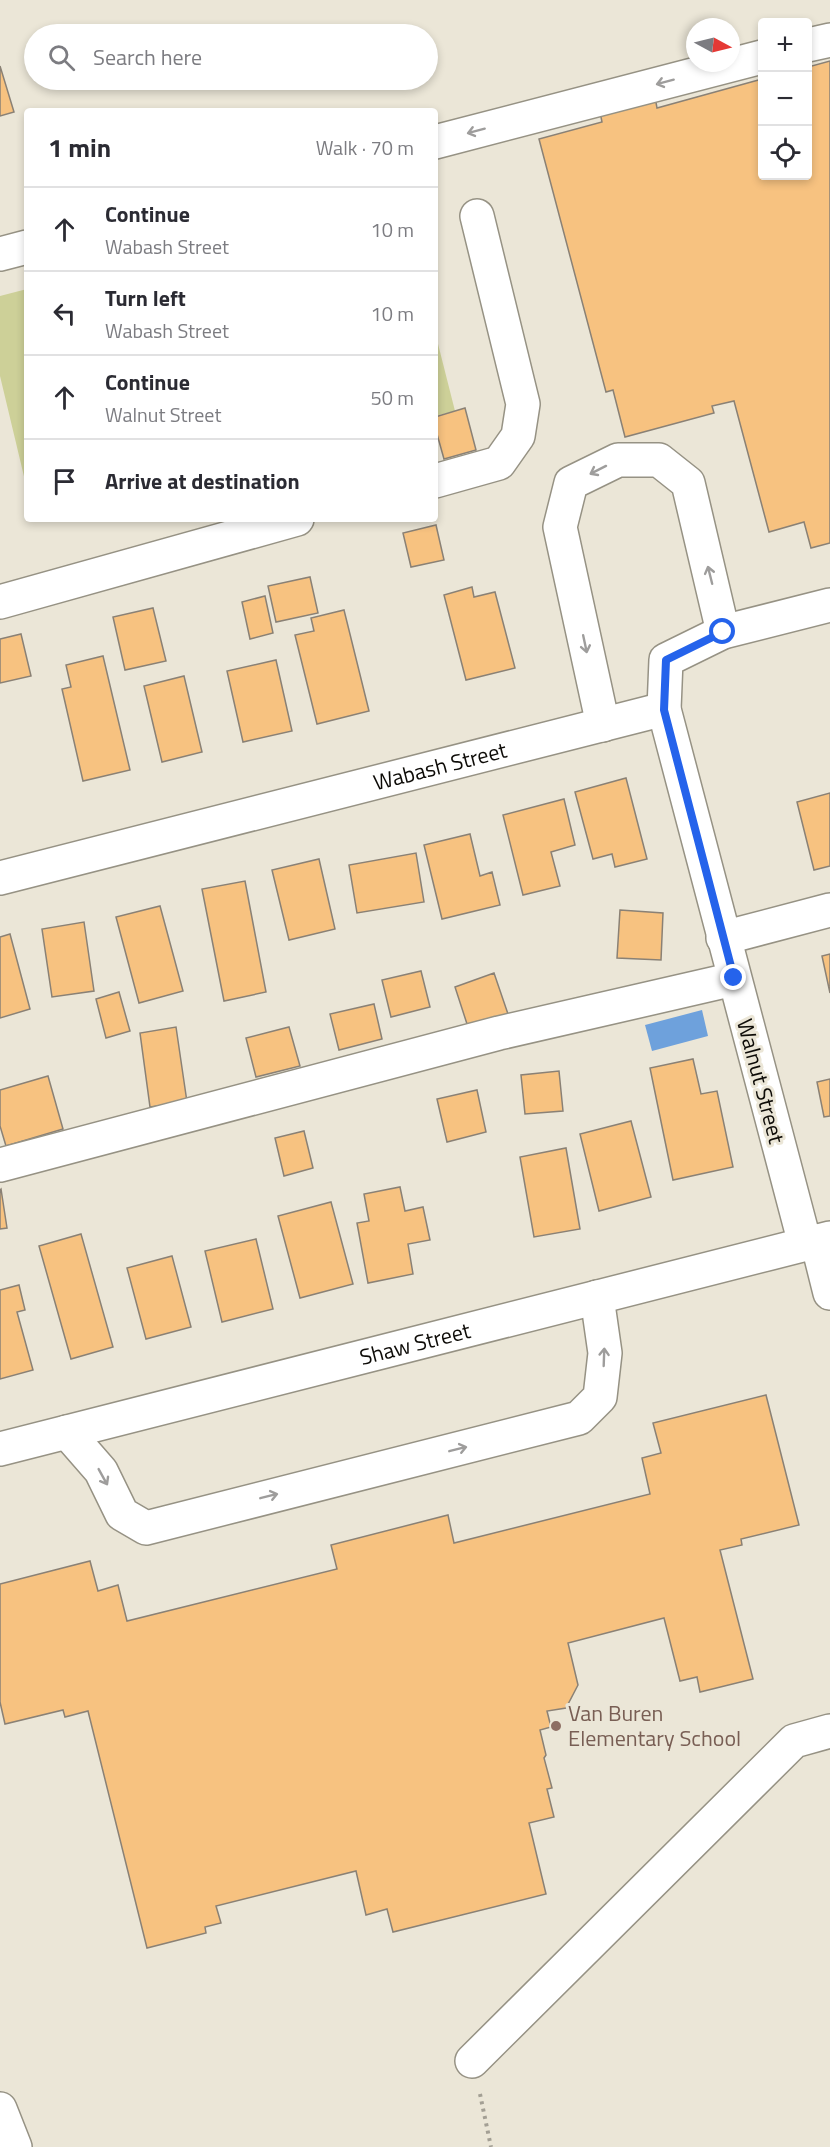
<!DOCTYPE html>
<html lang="en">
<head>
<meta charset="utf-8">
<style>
  :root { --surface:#fff; --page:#f7f7f7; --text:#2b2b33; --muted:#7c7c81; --line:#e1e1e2 }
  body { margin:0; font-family:"Titillium Web",sans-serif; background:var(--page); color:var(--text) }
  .controls { position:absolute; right:18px; top:18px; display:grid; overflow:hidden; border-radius:6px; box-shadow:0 3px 9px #0003 }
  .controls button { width:54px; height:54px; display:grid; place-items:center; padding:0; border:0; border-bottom:2px solid var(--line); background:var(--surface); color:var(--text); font:30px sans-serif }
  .compass { position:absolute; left:686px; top:18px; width:54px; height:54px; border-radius:50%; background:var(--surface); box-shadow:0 3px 9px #0003; rotate:97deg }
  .stop { position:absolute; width:18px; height:18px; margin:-14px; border:4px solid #2563eb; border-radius:50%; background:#fff }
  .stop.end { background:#2563eb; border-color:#fff; box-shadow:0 2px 6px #0008 }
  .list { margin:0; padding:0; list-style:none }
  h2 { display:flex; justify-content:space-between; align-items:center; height:78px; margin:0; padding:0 24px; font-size:26px }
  h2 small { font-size:20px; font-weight:400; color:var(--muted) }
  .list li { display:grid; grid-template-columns:39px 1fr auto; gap:18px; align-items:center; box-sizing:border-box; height:84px; padding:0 24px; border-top:2px solid var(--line) }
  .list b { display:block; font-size:22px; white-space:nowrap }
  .list p { margin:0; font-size:20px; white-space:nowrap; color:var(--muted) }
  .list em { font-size:20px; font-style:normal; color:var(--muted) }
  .icon { flex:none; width:33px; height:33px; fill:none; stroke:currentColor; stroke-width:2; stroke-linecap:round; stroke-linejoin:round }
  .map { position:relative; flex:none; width:830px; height:2147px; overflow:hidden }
  .search { position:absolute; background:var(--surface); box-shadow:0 3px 9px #0003; left:24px; top:24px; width:414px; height:66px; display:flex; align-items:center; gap:15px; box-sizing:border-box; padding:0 21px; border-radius:33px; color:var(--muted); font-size:22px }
  .panel { position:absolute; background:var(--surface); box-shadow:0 3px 9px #0003; left:24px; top:108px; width:414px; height:414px; border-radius:6px }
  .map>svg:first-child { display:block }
</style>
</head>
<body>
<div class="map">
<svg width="830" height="2147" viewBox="0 0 830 2147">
  <rect width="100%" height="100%" fill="#ebe6d7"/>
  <path fill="#cdd098" d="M27 289V489L0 376V296Z
    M435 332 455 411 435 416Z"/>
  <path fill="#6ea1dc" d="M702 1010 708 1036 652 1051 645 1025Z"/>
  <path fill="#f7c280" stroke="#8a8175" stroke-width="1.5" d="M830 61V543L811 548 804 522 769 532 734 401 712 406 714 413 625 437 613 390 606 392 539 139 602 122 600 112 655 97 657 108 762 79V176H808V67Z
    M0 66 14 112 0 116Z
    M465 408 476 450 444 459 435 427V417Z
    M436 525 444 560 411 567 403 533Z
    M310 577 318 613 276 622 268 586Z
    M472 587 474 597 495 592 515 668 466 680 444 595Z
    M265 596 273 633 250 639 242 602Z
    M153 608 166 661 125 670 113 617Z
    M344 610 369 711 317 724 295 635 314 631 311 618Z
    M21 634 31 676 0 683V639Z
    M103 656 130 770 83 781 62 689 71 687 66 665Z
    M276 660 292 731 243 742 227 671Z
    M184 676 202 752 162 762 144 686Z
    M626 778 647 859 615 867 612 854 593 859 575 792Z
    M830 793V866L814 870 797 802Z
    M564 799 575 845 551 852 560 886 523 895 503 815Z
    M470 834 480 876 492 872 500 905 442 919 424 845Z
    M416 853 424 902 357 913 349 865Z
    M319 859 335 929 289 940 272 870Z
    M245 881 266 992 224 1001 202 889Z
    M160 906 183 991 139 1003 116 917Z
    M620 910 663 913 661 960 617 958Z
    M84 922 94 991 52 997 42 929Z
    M10 934 30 1009 0 1018V937Z
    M830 954V993L822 956Z
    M421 971 430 1007 391 1017 382 980Z
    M494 973 508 1014 468 1027 455 987Z
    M119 992 130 1031 106 1038 96 999Z
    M374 1004 382 1039 339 1050 330 1014Z
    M176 1027 187 1102 150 1107 140 1033Z
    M289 1027 300 1066 256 1077 246 1038Z
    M693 1059 701 1094 717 1091 733 1167 673 1180 650 1068Z
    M559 1071 563 1111 525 1114 521 1075Z
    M48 1076 63 1129 6 1146 0 1126V1090Z
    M830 1079V1116L824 1117 817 1082Z
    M477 1090 486 1132 447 1142 437 1099Z
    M631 1121 651 1197 599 1211 580 1134Z
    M304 1131 313 1168 284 1176 275 1138Z
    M566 1148 580 1229 534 1237 520 1157Z
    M400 1187 405 1211 423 1207 430 1240 408 1244 413 1274 368 1283 357 1223 369 1221 364 1194Z
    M1 1189 7 1228 0 1229V1190Z
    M331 1202 353 1284 300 1298 278 1216Z
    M81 1234 113 1347 71 1359 39 1246Z
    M256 1239 273 1309 222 1322 205 1251Z
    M172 1256 191 1327 146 1339 127 1268Z
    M19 1285 25 1310 17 1312 33 1370 0 1379V1290Z
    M766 1395 799 1525 741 1539 742 1545 720 1550 753 1679 700 1692 697 1677 680 1681 664 1618 568 1643 578 1685 566 1708 547 1711 551 1727 540 1730 546 1755 544 1758 552 1788 547 1789 554 1817 529 1823 546 1894 393 1932 387 1909 366 1915 356 1871 216 1906 221 1923 205 1927 206 1933 147 1948 88 1711 65 1717 63 1710 5 1724 0 1702V1584L90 1561 98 1591 118 1585 127 1621 337 1569 331 1545 448 1515 454 1543 650 1494 642 1458 661 1453 653 1423Z"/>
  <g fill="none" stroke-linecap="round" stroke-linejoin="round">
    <g stroke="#969284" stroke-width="36">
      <g id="minor">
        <path d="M808 45 830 40"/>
        <path d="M435 142 762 57"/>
        <path d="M0 254 27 247"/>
        <path d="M435 481 499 463 518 436 523 404 477 216"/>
        <path d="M0 602 297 519"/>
        <path d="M603 725 560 527 571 483 618 460H659L688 483 723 632"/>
        <path id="s1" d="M0 878 664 709"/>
        <path d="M723 938 830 910"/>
        <path d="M0 1165 499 1033 734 979"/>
        <path d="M817 1241 830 1293"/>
        <path d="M805 1244 664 709 666 660 723 632 830 605"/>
        <path d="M67 1432 101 1471 122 1514 146 1528 579 1418 600 1397 605 1353 597 1297"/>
        <path id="s2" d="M0 1449 830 1238"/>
        <path d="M472 2061 794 1741 830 1731"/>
        <path d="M0 2109 15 2147"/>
      </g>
    </g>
    <path stroke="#a39f94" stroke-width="4" stroke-dasharray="3 4.5" stroke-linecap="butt" d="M480 2094 491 2147"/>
    <use href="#minor" stroke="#fff" stroke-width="33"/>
  </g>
  <defs><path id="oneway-shaft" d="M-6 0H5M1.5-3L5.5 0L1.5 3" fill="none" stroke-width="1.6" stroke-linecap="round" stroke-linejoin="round" transform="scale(1.5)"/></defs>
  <g stroke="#9e9d9c">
    <use href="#oneway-shaft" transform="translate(665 82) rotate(165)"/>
    <use href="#oneway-shaft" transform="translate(476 131) rotate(165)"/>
    <use href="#oneway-shaft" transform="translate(598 470) rotate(153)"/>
    <use href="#oneway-shaft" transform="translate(710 575) rotate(-104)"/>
    <use href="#oneway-shaft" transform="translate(585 644) rotate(78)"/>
    <use href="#oneway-shaft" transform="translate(604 1357) rotate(-88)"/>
    <use href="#oneway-shaft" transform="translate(458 1449) rotate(-14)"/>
    <use href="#oneway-shaft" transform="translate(103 1477) rotate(61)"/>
    <use href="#oneway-shaft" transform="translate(269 1496) rotate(-14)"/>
  </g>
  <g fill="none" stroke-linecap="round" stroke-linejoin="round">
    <path stroke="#2563eb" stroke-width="8" d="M723 632 666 660 664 710 734 978"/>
  </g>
  <circle fill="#8d6e63" stroke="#ebe6d7" stroke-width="2" cx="556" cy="1726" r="6"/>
  <g text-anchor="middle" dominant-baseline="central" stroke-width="6" stroke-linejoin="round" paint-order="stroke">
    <g font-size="22" fill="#0d0b07" stroke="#ebe6d7">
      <text stroke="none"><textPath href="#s1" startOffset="454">Wabash Street</textPath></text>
      <text transform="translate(761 1081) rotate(75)">Walnut Street</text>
      <text stroke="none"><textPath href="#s2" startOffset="428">Shaw Street</textPath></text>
    </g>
    <g font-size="22" fill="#785e54" stroke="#ebe6d7" text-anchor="start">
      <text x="568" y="1713">Van Buren<tspan x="568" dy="25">Elementary School</tspan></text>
    </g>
  </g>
</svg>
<div class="controls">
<button>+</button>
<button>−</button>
<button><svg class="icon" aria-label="locate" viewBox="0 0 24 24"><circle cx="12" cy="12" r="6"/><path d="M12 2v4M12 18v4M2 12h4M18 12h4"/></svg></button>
</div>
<svg class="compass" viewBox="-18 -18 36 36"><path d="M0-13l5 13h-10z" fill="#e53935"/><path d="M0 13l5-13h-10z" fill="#7c7c81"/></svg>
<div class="stop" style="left:723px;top:632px"></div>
<div class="stop end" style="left:734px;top:978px"></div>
<div class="search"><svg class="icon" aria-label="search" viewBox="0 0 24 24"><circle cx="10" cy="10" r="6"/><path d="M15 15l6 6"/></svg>Search here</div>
<section class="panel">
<h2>1 min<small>Walk · 70 m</small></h2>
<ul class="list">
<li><svg class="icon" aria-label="ahead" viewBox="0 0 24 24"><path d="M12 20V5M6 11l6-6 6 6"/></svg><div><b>Continue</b><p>Wabash Street</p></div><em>10 m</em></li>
<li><svg class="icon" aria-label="left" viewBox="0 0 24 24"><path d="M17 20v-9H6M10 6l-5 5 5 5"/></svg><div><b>Turn left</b><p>Wabash Street</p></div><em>10 m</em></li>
<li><svg class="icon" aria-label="ahead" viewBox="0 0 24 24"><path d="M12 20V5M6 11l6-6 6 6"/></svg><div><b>Continue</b><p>Walnut Street</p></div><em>50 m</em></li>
<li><svg class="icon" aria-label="arrive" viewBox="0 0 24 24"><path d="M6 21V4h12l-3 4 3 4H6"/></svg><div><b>Arrive at destination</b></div></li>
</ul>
</section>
</div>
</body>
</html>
